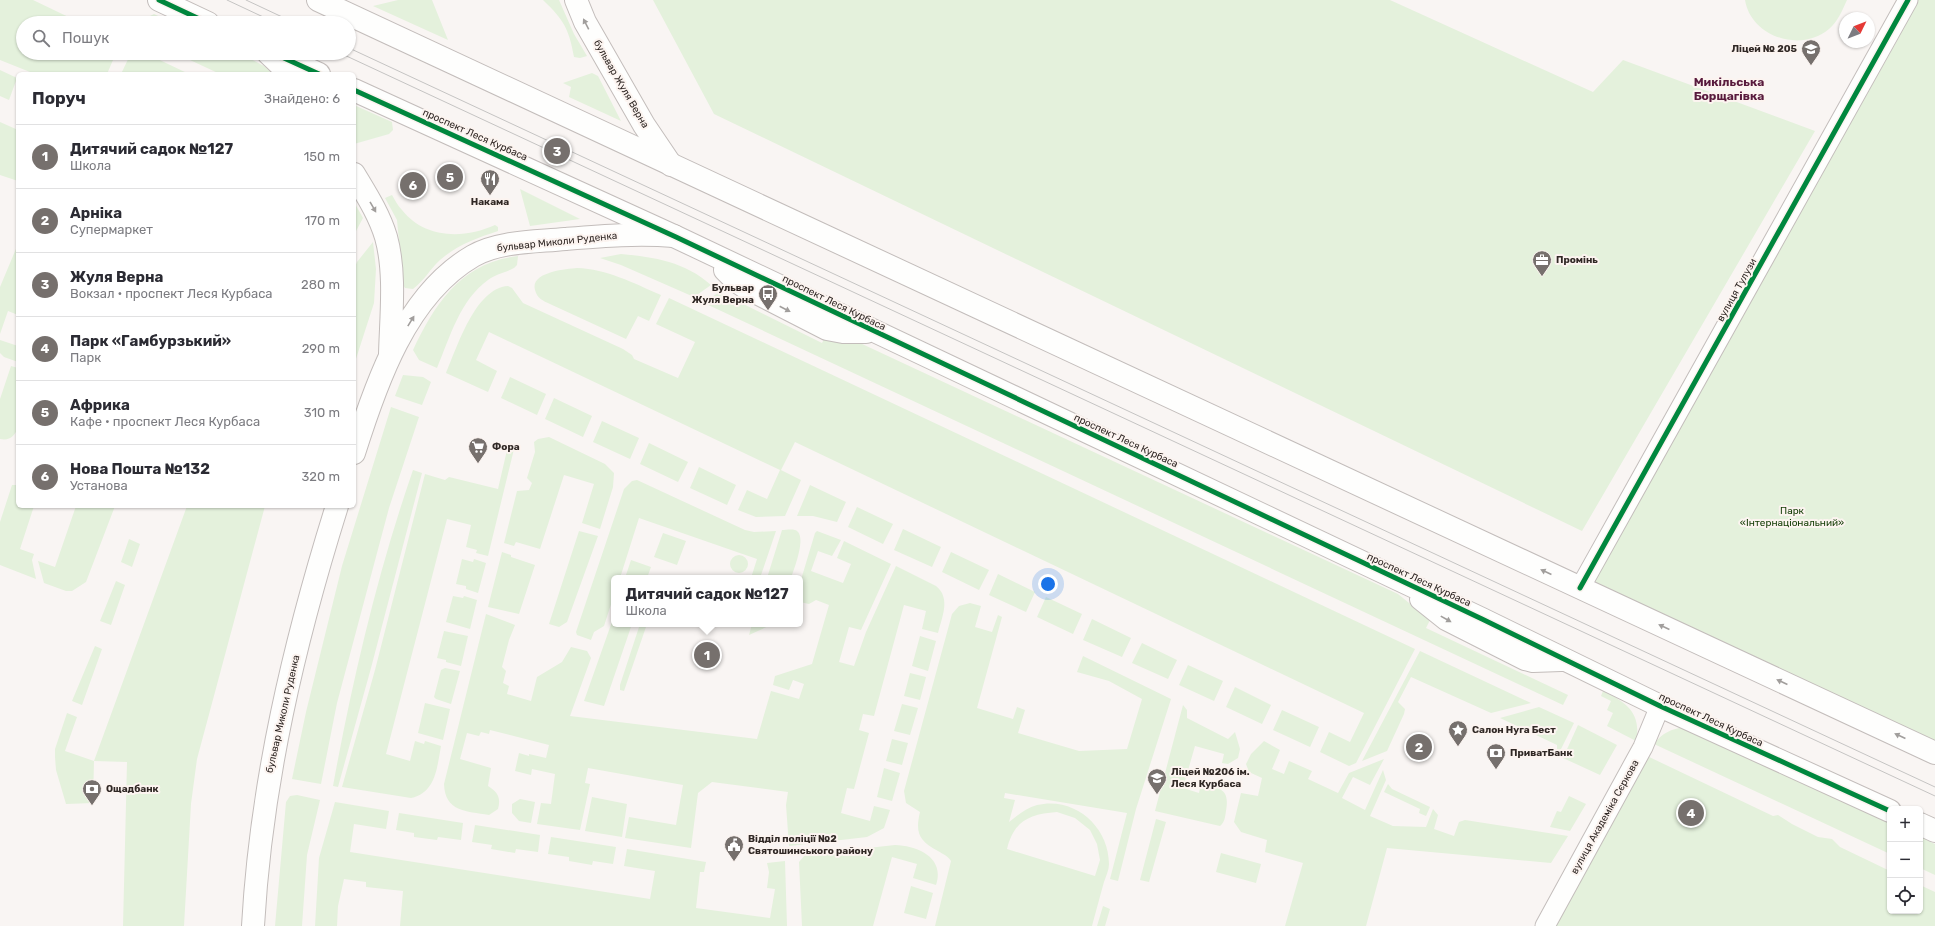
<!DOCTYPE html>
<html lang="uk">
<head>
<meta charset="utf-8">
<style>
  :root { --surface:#fff; --page:#f2f2f3; --text:#2b2b33; --muted:#7c7c81; --line:#e1e1e2; --accent:#76706d }
  body { margin:0; font-family:Rubik,sans-serif; background:var(--page); color:var(--text) }
  .controls { position:absolute; right:12px; bottom:12px; display:grid; overflow:hidden; border-radius:6px; box-shadow:0 1px 3px #0004 }
  .controls button { width:36px; height:36px; display:grid; place-items:center; padding:0; border:0; border-bottom:1px solid var(--line); background:var(--surface); color:var(--text); font:20px sans-serif }
  .compass { position:absolute; left:1839px; top:12px; width:36px; height:36px; border-radius:50%; background:var(--surface); box-shadow:0 1px 3px #0004; rotate:47deg }
  .you { position:absolute; left:1048px; top:584px; width:14px; height:14px; margin:-10px; border:3px solid #fff; border-radius:50%; background:#1a73e8; box-shadow:0 0 0 6px #1a73e833 }
  .badge { display:grid; place-items:center; width:26px; height:26px; border-radius:50%; background:var(--accent); color:#fff; font-size:13px; font-weight:700 }
  .pin { position:absolute; translate:-50% -50%; border:2px solid #fff; box-shadow:0 1px 4px #0006 }
  .popup { position:absolute; left:611px; top:575px; width:192px; height:52px; box-sizing:border-box; display:grid; place-content:center; border-radius:6px; background:var(--surface); filter:drop-shadow(0 1px 3px #0005); font-size:13px; white-space:nowrap; color:var(--muted) }
  .popup b { font-size:15px; color:var(--text) }
  .popup::after { content:''; position:absolute; left:50%; top:100%; margin-left:-8px; border:8px solid transparent; border-top-color:var(--surface) }
  .list { margin:0; padding:0; list-style:none }
  h2 { display:flex; justify-content:space-between; align-items:center; height:52px; margin:0; padding:0 16px; font-size:17px }
  h2 small { font-size:13px; font-weight:400; color:var(--muted) }
  .list li { display:grid; grid-template-columns:26px 1fr auto; gap:12px; align-items:center; box-sizing:border-box; height:64px; padding:0 16px; border-top:1px solid var(--line) }
  .list b { display:block; font-size:15px; white-space:nowrap }
  .list p { margin:0; font-size:13px; white-space:nowrap; color:var(--muted) }
  .list em { font-size:13px; font-style:normal; color:var(--muted) }
  .icon { flex:none; width:22px; height:22px; fill:none; stroke:currentColor; stroke-width:2; stroke-linecap:round; stroke-linejoin:round }
  .map { position:relative; flex:none; width:1935px; height:926px; overflow:hidden }
  .search { position:absolute; background:var(--surface); box-shadow:0 1px 3px #0004; left:16px; top:16px; width:340px; height:44px; display:flex; align-items:center; gap:10px; box-sizing:border-box; padding:0 14px; border-radius:22px; color:var(--muted); font-size:15px }
  .panel { position:absolute; background:var(--surface); box-shadow:0 1px 3px #0004; left:16px; top:72px; width:340px; height:436px; border-radius:6px }
  .map>svg:first-child { display:block }
</style>
</head>
<body>
<div class="map">
<svg width="1935" height="926" viewBox="0 0 1935 926">
  <rect width="100%" height="100%" fill="#f9f5f3"/>
  <path fill="#e4f1dc" fill-rule="evenodd" d="M0 0H33L81 23H23V53H116L107 74H35L0 60Z
    M398 0H432L448 40 373 6Z
    M543 0H559L574 34 587 56 580 58 574 57C569 29 564 20 543 0Z
    M653 0H1390L1593 92 1623 60 1815 131 1582 531 714 114Z
    M1745 0H1847C1842 11 1838 21 1829 29 1801 53 1751 37 1745 0Z
    M1916 0H1935V743L1591 582 1898 39Z
    M154 14 173 23H144L148 17Z
    M131 53H145L189 74H121Z
    M175 53H239L264 66 273 74H220Z
    M0 70 17 78 9 100 0 96Z
    M592 73 598 76 621 121 569 97 571 87 563 83Z
    M354 105 392 122 393 130 389 134 354 144Z
    M0 122 18 130V181L0 175Z
    M520 189 580 219 530 226Z
    M392 195C395 200 398 206 402 210 425 239 464 239 495 225L498 227V231C477 238 457 245 440 260 430 269 424 281 413 289L405 288 400 280 401 262 397 220 385 198Z
    M354 202 363 218 355 233 354 232Z
    M373 242 376 269 374 303 354 365V269L357 262Z
    M18 244V315L8 311 0 334V287Z
    M621 254C655 257 685 262 711 285L694 297 621 265 600 258Z
    M518 256 517 265 514 268C505 273 496 274 488 280 460 300 450 337 437 368L419 360 413 350C435 303 462 262 518 256Z
    M577 268C607 269 633 283 661 295L649 321 638 316 626 339 550 304C543 301 537 298 535 290 530 272 566 269 577 268Z
    M508 286 512 288 523 303 623 349 632 355 634 359 678 378 695 342 656 324 669 298 1415 649 1356 763 1349 766 1320 752 1329 732 1350 742 1364 713 795 442 781 470 801 480 785 516 756 517 738 510 747 490 767 499 780 470 489 332 476 360 497 371 488 392 446 373C457 348 475 288 508 286Z
    M719 292 822 343 826 336 860 343 1398 594 1430 620 1426 628 1568 695 1563 705 704 303Z
    M0 340 18 346V362L4 357 0 353Z
    M11 366 18 368V427C15 436 10 441 0 439V399Z
    M403 375 423 377 431 382 422 405 395 396Z
    M510 377 546 394 537 415 501 398Z
    M554 398 592 416 583 437 545 419Z
    M391 407 419 417 389 508 337 703 321 784 292 779 306 712 342 566Z
    M602 421 639 438 630 459 593 442Z
    M549 437 605 464 614 473 613 487 600 529 582 523 594 484 564 475 540 549 516 542 514 546 504 543 517 491 529 490 532 483 527 478 535 452 534 442 538 439Z
    M649 443 688 462 678 482 640 464Z
    M515 445 488 556 476 553 477 550 466 547 471 525 447 519 386 754 410 761 415 741 424 744 425 741 441 746C437 767 436 793 411 798L342 787 375 670 425 474 445 480 449 477 498 489 507 450Z
    M699 467 736 485 727 505 690 488Z
    M413 470 422 473 371 668 338 787 333 786C352 681 378 571 413 470Z
    M637 480 745 530 754 532 776 531 760 578H751L757 559 639 518 620 578H614V595L604 626 594 632 591 640 577 635 576 632 624 489 632 481Z
    M12 485H18V506H34L20 549 34 554 32 560 36 579 0 565V522Z
    M810 485 846 502 837 522 813 516H797Z
    M76 506H115L86 582 72 591H66L44 583 38 561 55 567Z
    M187 506H265L197 759 191 804 184 926H123L127 762 94 761 93 803 66 804 56 770 55 757V749L67 713 77 717 65 751 94 761Z
    M857 507 893 524 883 544 848 527Z
    M903 529 941 547 932 567 894 550Z
    M782 530C785 530 791 529 795 530 808 534 794 569 791 578H767Z
    M579 531 598 536 567 622 559 627 549 624Z
    M817 531 841 540 832 556 818 551 811 571 843 583 851 564 837 558 844 541 891 564 861 630 849 627 839 662 854 666 866 632 896 566 936 586C951 598 942 617 938 633L922 629 926 611 904 605 874 716 863 714 859 730 869 733 854 789 847 788 841 813 870 821 874 806 890 810 884 828 867 837 789 846 786 805 788 792 712 782 698 793 691 848 625 838 629 817 676 825 683 785 588 768 585 783 590 784 580 830 537 824 541 803 551 804 555 774 532 769 531 775 515 771 519 753 529 756V754L546 758 549 745 490 730 489 734 481 732 479 736 467 733 460 759 491 768 488 786C498 792 501 798 498 809L489 815C466 811 445 812 444 784L486 614 515 625 509 640 502 667 506 671 503 683 509 686 507 694 531 701 537 677 562 662 571 647 587 651 591 658 570 716 757 739 771 691 799 699 804 684 793 680 789 690 773 685 775 676 812 664 829 605 816 600 809 604 800 602V583L815 533Z
    M663 533 686 541 677 565 654 557Z
    M129 539 140 544 132 567 121 562Z
    M502 552 511 555V557L535 565 519 614 488 607Z
    M951 552 989 570 979 590 942 572Z
    M730 564a9 9 0 1 1 18 0a9 9 0 1 1-18 0Z
    M462 559 473 562 474 559 486 563 478 593 466 589V586L456 584Z
    M631 560 651 567 647 578H625Z
    M998 574 1035 592 1026 612 989 595Z
    M116 581 125 585 111 625 100 621Z
    M453 596 463 598 464 596 477 600 470 629 446 622Z
    M1046 597 1082 614 1073 634 1037 617Z
    M970 603 981 606 975 627 992 632 998 615 1002 617 977 708 1013 719 1017 707 1025 710 1018 733 1079 751 1127 749 1142 699 1109 681 1077 672 1083 656 1171 699 1136 809 1118 881 1110 879 1127 813 1005 793 1004 798 1015 800 1009 822C1018 815 1026 808 1037 805 1075 796 1109 827 1109 864 1109 870 1106 876 1104 882 1100 896 1096 911 1092 926H935L951 861C948 856 943 854 938 851 919 841 915 833 920 812L906 803 904 791 952 614 959 606ZM1057 812 1075 818 1090 830 1097 844 1100 860 1095 876 1007 849C1014 821 1029 814 1057 812Z
    M614 616V624H632L604 706 584 701Z
    M1092 619 1131 638 1122 657 1083 640Z
    M640 624H647L624 691 620 690V685Z
    M752 624H773L749 635Z
    M444 631 468 636 461 666 446 662V660L437 658Z
    M920 636 936 641 928 671 912 666Z
    M1142 643 1177 660 1168 679 1132 663Z
    M95 646 102 649 82 705 72 701Z
    M1420 651 1531 703 1491 713 1411 677 1398 702 1405 709 1404 714 1387 751 1362 761Z
    M1188 665 1223 681 1214 701 1179 685Z
    M445 668 460 671 451 704 436 699 434 697 441 670Z
    M910 673 926 677 920 700 904 696Z
    M1235 687 1271 705 1262 724 1226 707Z
    M1603 691C1626 702 1642 713 1636 741L1607 726 1613 713 1607 710 1611 701 1601 696Z
    M425 703 450 709 443 740 418 733Z
    M902 704 918 708 910 735 894 731Z
    M1183 705 1187 710V718L1228 739 1235 732 1240 749 1238 758 1228 764 1222 763 1224 754 1195 746 1183 788 1199 793 1201 783C1220 789 1230 788 1226 811 1225 817 1225 822 1220 826L1155 811Z
    M1539 707 1574 723 1558 755H1557V745L1500 718Z
    M1282 710 1319 727 1310 747 1273 730Z
    M1578 725 1617 745 1600 775 1563 758Z
    M1685 727 1890 823V854L1654 744C1662 733 1671 729 1685 727Z
    M892 739 908 743 902 765 886 761Z
    M1264 741 1280 750 1272 769 1284 774 1289 761 1312 771 1308 779 1338 793 1349 773 1384 759 1370 785 1353 777 1342 798 1365 810 1383 770 1386 780 1370 816 1393 826 1426 827 1433 809 1438 815 1434 829 1454 836 1459 822 1465 820 1568 836 1551 863 1387 848 1366 926H1285L1303 863 1265 852 1267 840 1241 832 1234 822 1241 793 1258 796 1262 778 1249 772 1246 764 1251 754Z
    M1645 755 1773 816 1778 815 1792 824 1818 837 1832 839 1840 847 1890 871V911H1920V885L1935 892V926H1552Z
    M884 768 900 773 892 801 877 797Z
    M1388 784 1392 789 1430 807 1426 816 1419 813 1420 809 1384 792Z
    M297 795 320 800 307 855 302 926H275L286 802 290 796Z
    M1569 796 1586 804 1570 831 1550 827 1557 811 1561 812Z
    M592 797 627 804 622 837 585 831Z
    M520 799 535 802 531 823 519 821 512 813V804Z
    M335 802 389 811 386 829 354 824 350 852 650 899 655 871 624 866 627 849 706 862 704 872H700L696 908 770 918 775 889 767 888 769 872 767 863 785 861 787 926H400L403 891 366 887V882L344 879 338 906 337 926H315L319 858Z
    M399 813 463 823 461 840 438 837 437 840 414 837V833L396 830Z
    M1156 819 1166 822 1149 882 1140 880Z
    M475 825 540 835 538 852 516 849 515 853 491 849 492 845 472 842Z
    M551 837 616 847 613 864 593 861 592 865 569 861V857L548 854Z
    M1920 837 1935 844V875L1920 868Z
    M895 845C919 846 945 858 936 885L913 878 917 864 892 857 873 926H802L799 862 805 855Z
    M1221 853 1261 864 1256 883 1216 872Z
    M911 886 933 893 926 919 904 913Z
    M1103 906 1110 909 1105 926H1097Z"/>
  <g fill="none" stroke-linecap="round" stroke-linejoin="round">
    <g stroke="#c3bdbb" stroke-width="21">
      <path id="street" d="M1580 588 1908 0
        M1545 926 1643 747 1660 706"/>
    </g>
    <g stroke="#c3bdbb" stroke-width="24">
      <path id="secondary" d="M576 0 585 22 644 125 671 165
        M268 53 290 74
        M354 174C366 194 379 214 386 237 396 273 391 316 390 354
        M354 453C376 383 406 295 473 256 499 241 536 242 565 239 602 236 637 233 674 236
        M253 926C261 783 294 643 337 506"/>
    </g>
    <g stroke="#c3bdbb" stroke-width="24">
      <path id="primary" d="M159 0 208 23
        M318 0 1935 753
        M273 53 319 74
        M354 90 676 237 1482 619 1660 706 1890 811
        M725 270 736 281 745 287 827 329 843 332H866
        M1421 599 1446 619 1525 659 1533 661 1561 660
        M1920 824 1935 831"/>
    </g>
    <use href="#street" stroke="#fefefd" stroke-width="19"/>
    <use href="#secondary" stroke="#fefefd" stroke-width="22"/>
    <use href="#primary" stroke="#fefefd" stroke-width="22"/>
    <path stroke="#c5c4c3" stroke-width="1" d="M227 0 276 23
      M246 0 295 23
      M349 48 1935 787
      M340 53 1935 796"/>
    <g stroke="#fcf4f0" stroke-width="8">
      <path id="cycleway" d="M159 0 208 23
        M273 53 319 74
        M354 90 676 237 1482 619 1660 706 1890 811
        M1580 588 1908 0"/>
    </g>
    <use href="#cycleway" stroke="#00873e" stroke-width="5"/>
  </g>
  <defs><path id="oneway-solid" d="M-6-.8H1V-3.2L6.5 0L1 3.2V.8H-6Z"/></defs>
  <g fill="#a19e9c">
    <use href="#oneway-solid" transform="translate(586 24) rotate(-117)"/>
    <use href="#oneway-solid" transform="translate(373 207) rotate(60)"/>
    <use href="#oneway-solid" transform="translate(785 309) rotate(27)"/>
    <use href="#oneway-solid" transform="translate(411 321) rotate(-58)"/>
    <use href="#oneway-solid" transform="translate(1546 572) rotate(-155)"/>
    <use href="#oneway-solid" transform="translate(1446 619) rotate(29)"/>
    <use href="#oneway-solid" transform="translate(1664 627) rotate(-155)"/>
    <use href="#oneway-solid" transform="translate(1782 682) rotate(-155)"/>
    <use href="#oneway-solid" transform="translate(1900 736) rotate(-155)"/>
  </g>
  <defs>
    <g id="school-pin" transform="scale(1)"><path d="M0 17L-7.5 6A9.5 9.5 0 1 1 7.5 6Z" fill="#76706d" stroke="#fcf4f0"/><path d="M0-5L7-2L0 1L-7-2ZM-4 1L0 2.5L4 1V4Q0 6-4 4Z" fill="#fff"/></g>
    <g id="restaurant-pin" transform="scale(1)"><path d="M0 17L-7.5 6A9.5 9.5 0 1 1 7.5 6Z" fill="#76706d" stroke="#fcf4f0"/><path d="M-5-6h1v4h1v-4h1v4h1v-4h1v5L-1.5 .5V6h-2V.5L-5-1ZM5-6V6H3V1.5H1.5Q1.5-4 5-6Z" fill="#fff"/></g>
    <g id="office-pin" transform="scale(1)"><path d="M0 17L-7.5 6A9.5 9.5 0 1 1 7.5 6Z" fill="#76706d" stroke="#fcf4f0"/><path d="M-6-3h4V-5.5h4V-3h4V5H-6ZM-1-4.5V-3h2v-1.5ZM-6 0V1H6V0Z" fill="#fff"/></g>
    <g id="bus-pin" transform="scale(1)"><path d="M0 17L-7.5 6A9.5 9.5 0 1 1 7.5 6Z" fill="#76706d" stroke="#fcf4f0"/><path d="M-5-6H5V4H4V6H2V4H-2V6H-4V4H-5ZM-3.5-4V0h7V-4ZM-3.5 1.2v1.5H-2V1.2ZM2 1.2v1.5H3.5V1.2Z" fill="#fff"/></g>
    <g id="supermarket-pin" transform="scale(1)"><path d="M0 17L-7.5 6A9.5 9.5 0 1 1 7.5 6Z" fill="#76706d" stroke="#fcf4f0"/><path d="M-6-5.5h2.5l.6 2H6L4.5 2H-2.5L-4.4-4H-6ZM-1.5 3.2a1.3 1.3 0 1 0 .1 0ZM3 3.2a1.3 1.3 0 1 0 .1 0Z" fill="#fff"/></g>
    <g id="sight-pin" transform="scale(1)"><path d="M0 17L-7.5 6A9.5 9.5 0 1 1 7.5 6Z" fill="#76706d" stroke="#fcf4f0"/><path d="M0-6L1.8-2.2L6-1.7L2.9 1.2L3.7 5.4L0 3.3L-3.7 5.4L-2.9 1.2L-6-1.7L-1.8-2.2Z" fill="#fff"/></g>
    <g id="bank-pin" transform="scale(1)"><path d="M0 17L-7.5 6A9.5 9.5 0 1 1 7.5 6Z" fill="#76706d" stroke="#fcf4f0"/><path d="M-6-4H6V4H-6ZM0-2.3a2.3 2.3 0 1 0 0 4.6a2.3 2.3 0 1 0 0-4.6Z" fill="#fff"/></g>
    <g id="civic-pin" transform="scale(1)"><path d="M0 17L-7.5 6A9.5 9.5 0 1 1 7.5 6Z" fill="#76706d" stroke="#fcf4f0"/><path d="M-.6-6.5H3V-4.5H.6V-3L4-1V1h2V6H-6V1h2V-1L-.6-3ZM-1.2 2.5V6h2.4V2.5Z" fill="#fff"/></g>
  </defs>
  <g fill-rule="evenodd">
    <use href="#school-pin" x="1811" y="49"/>
    <use href="#restaurant-pin" x="490" y="179"/>
    <use href="#office-pin" x="1542" y="260"/>
    <use href="#bus-pin" x="768" y="294"/>
    <use href="#supermarket-pin" x="478" y="447"/>
    <use href="#sight-pin" x="1458" y="730"/>
    <use href="#bank-pin" x="1496" y="753"/>
    <use href="#school-pin" x="1157" y="778"/>
    <use href="#bank-pin" x="92" y="789"/>
    <use href="#civic-pin" x="734" y="845"/>
  </g>
  <g text-anchor="middle" dominant-baseline="central" stroke-width="4" stroke-linejoin="round" paint-order="stroke">
    <g font-size="10" font-weight="bold" fill="#302825" stroke="#fcf4f0" text-anchor="start">
      <text x="1797" y="49" text-anchor="end">Ліцей № 205</text>
      <text x="490" y="202" text-anchor="middle">Накама</text>
      <text x="1556" y="260">Промінь</text>
      <text x="754" y="288" text-anchor="end">Бульвар<tspan x="754" dy="12">Жуля Верна</tspan></text>
      <text x="492" y="447">Фора</text>
      <text x="1472" y="730">Салон Нуга Бест</text>
      <text x="1510" y="753">ПриватБанк</text>
      <text x="1171" y="772">Ліцей №206 ім.<tspan x="1171" dy="12">Леся Курбаса</tspan></text>
      <text x="106" y="789">Ощадбанк</text>
      <text x="748" y="839">Відділ поліції №2<tspan x="748" dy="12">Святошинського району</tspan></text>
    </g>
    <g font-size="10" fill="#302825" stroke="#fcf4f0">
      <text transform="translate(621 84) rotate(60)">бульвар Жуля Верна</text>
      <text transform="translate(475 135) rotate(24)">проспект Леся Курбаса</text>
      <text transform="translate(557 242) rotate(-6)">бульвар Миколи Руденка</text>
      <text transform="translate(1737 290) rotate(-61)">вулиця Тулузи</text>
      <text transform="translate(834 303) rotate(26)">проспект Леся Курбаса</text>
      <text transform="translate(1126 441) rotate(25)">проспект Леся Курбаса</text>
      <text transform="translate(1419 580) rotate(25)">проспект Леся Курбаса</text>
      <text transform="translate(283 714) rotate(-77)">бульвар Миколи Руденка</text>
      <text transform="translate(1711 720) rotate(25)">проспект Леся Курбаса</text>
      <text transform="translate(1605 817) rotate(-61)">вулиця Академіка Сєркова</text>
    </g>
    <g font-size="10" fill="#0f3900" stroke="#fcf4f0">
      <text x="1792" y="511">Парк<tspan x="1792" dy="12">«Інтернаціональний»</tspan></text>
    </g>
    <g font-size="12" font-weight="bold" fill="#581a3d" stroke="#fcf4f0">
      <text x="1729" y="82">Микільська<tspan x="1729" dy="14">Борщагівка</tspan></text>
    </g>
  </g>
</svg>
<div class="controls">
<button>+</button>
<button>−</button>
<button><svg class="icon" aria-label="locate" viewBox="0 0 24 24"><circle cx="12" cy="12" r="6"/><path d="M12 2v4M12 18v4M2 12h4M18 12h4"/></svg></button>
</div>
<svg class="compass" viewBox="-18 -18 36 36"><path d="M0-13l5 13h-10z" fill="#e53935"/><path d="M0 13l5-13h-10z" fill="#7c7c81"/></svg>
<div class="you"></div>
<div class="pin badge" style="left:707px;top:655px">1</div>
<div class="popup"><b>Дитячий садок №127</b>Школа</div>
<div class="pin badge" style="left:1419px;top:747px">2</div>
<div class="pin badge" style="left:557px;top:151px">3</div>
<div class="pin badge" style="left:1691px;top:813px">4</div>
<div class="pin badge" style="left:450px;top:177px">5</div>
<div class="pin badge" style="left:413px;top:185px">6</div>
<div class="search"><svg class="icon" aria-label="search" viewBox="0 0 24 24"><circle cx="10" cy="10" r="6"/><path d="M15 15l6 6"/></svg>Пошук</div>
<section class="panel">
<h2>Поруч<small>Знайдено: 6</small></h2>
<ul class="list">
<li><span class="badge">1</span><div><b>Дитячий садок №127</b><p>Школа</p></div><em>150 m</em></li>
<li><span class="badge">2</span><div><b>Арніка</b><p>Супермаркет</p></div><em>170 m</em></li>
<li><span class="badge">3</span><div><b>Жуля Верна</b><p>Вокзал · проспект Леся Курбаса</p></div><em>280 m</em></li>
<li><span class="badge">4</span><div><b>Парк «Гамбурзький»</b><p>Парк</p></div><em>290 m</em></li>
<li><span class="badge">5</span><div><b>Африка</b><p>Кафе · проспект Леся Курбаса</p></div><em>310 m</em></li>
<li><span class="badge">6</span><div><b>Нова Пошта №132</b><p>Установа</p></div><em>320 m</em></li>
</ul>
</section>
</div>
</body>
</html>
